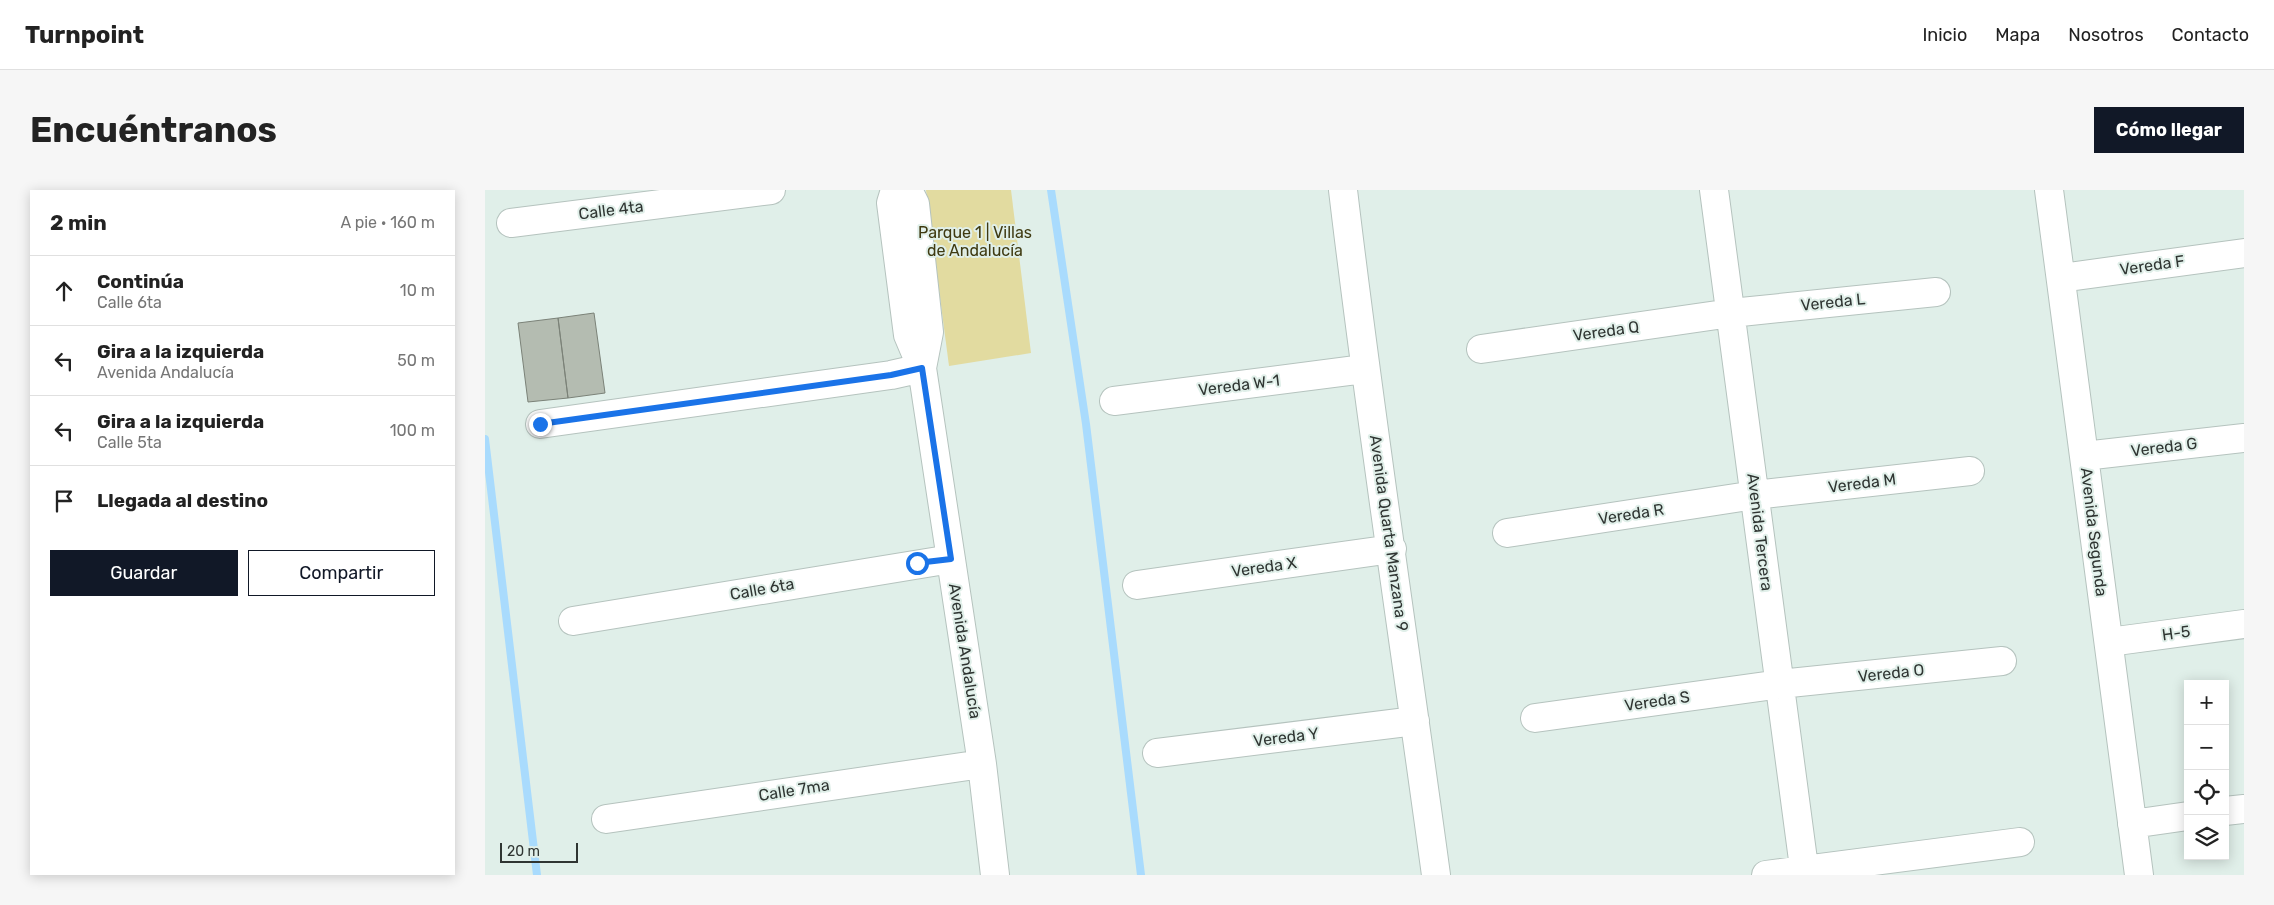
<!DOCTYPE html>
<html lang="es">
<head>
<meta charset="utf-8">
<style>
  :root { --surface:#fff; --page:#f6f6f6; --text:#222; --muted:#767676; --line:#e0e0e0; --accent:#111827 }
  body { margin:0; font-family:Rubik,sans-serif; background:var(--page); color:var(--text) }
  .controls { position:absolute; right:15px; bottom:15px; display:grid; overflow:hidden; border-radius:0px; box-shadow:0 2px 12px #0003 }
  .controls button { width:45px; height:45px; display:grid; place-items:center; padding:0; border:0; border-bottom:1px solid var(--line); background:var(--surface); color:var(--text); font:25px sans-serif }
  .scale { position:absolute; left:15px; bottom:12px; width:78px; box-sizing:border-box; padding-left:5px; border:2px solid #2f3532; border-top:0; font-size:14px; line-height:18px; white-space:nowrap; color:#2f3532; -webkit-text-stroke:4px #e0efe9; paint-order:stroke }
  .stop { position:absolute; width:15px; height:15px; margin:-11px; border:4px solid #1a73e8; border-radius:50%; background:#fff }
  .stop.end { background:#1a73e8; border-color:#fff; box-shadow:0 1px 5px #0008 }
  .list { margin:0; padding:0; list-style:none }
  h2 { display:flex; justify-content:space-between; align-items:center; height:65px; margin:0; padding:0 20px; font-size:21px }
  h2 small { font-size:16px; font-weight:400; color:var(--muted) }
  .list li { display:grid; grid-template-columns:32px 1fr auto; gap:15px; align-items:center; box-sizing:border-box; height:70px; padding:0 20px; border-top:1px solid var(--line) }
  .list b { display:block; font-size:19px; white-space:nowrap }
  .list p { margin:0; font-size:16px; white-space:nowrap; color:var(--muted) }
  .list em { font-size:16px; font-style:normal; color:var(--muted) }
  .actions { display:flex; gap:10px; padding:15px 20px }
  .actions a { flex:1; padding:11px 0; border:1px solid var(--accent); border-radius:0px; text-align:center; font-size:18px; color:var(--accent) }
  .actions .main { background:var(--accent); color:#fff }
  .icon { flex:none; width:28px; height:28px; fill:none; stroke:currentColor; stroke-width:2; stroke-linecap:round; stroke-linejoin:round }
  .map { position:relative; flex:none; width:1759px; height:685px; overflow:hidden; border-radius:0px }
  header { display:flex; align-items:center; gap:30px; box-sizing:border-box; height:70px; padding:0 25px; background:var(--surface); border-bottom:1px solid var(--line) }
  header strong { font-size:24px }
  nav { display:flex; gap:28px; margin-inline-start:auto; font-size:18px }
  .intro { display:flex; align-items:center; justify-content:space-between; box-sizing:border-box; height:120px; padding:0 30px }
  h1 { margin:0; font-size:35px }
  .button { padding:12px 22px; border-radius:0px; background:var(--accent); color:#fff; font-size:18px; font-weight:700 }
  main { display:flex; gap:30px; padding:0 30px }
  aside { flex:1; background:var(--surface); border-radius:0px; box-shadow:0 2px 12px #0003 }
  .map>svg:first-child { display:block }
</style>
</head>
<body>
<header>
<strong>Turnpoint</strong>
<nav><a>Inicio</a><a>Mapa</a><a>Nosotros</a><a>Contacto</a></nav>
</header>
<div class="intro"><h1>Encuéntranos</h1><a class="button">Cómo llegar</a></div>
<main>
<aside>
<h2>2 min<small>A pie · 160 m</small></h2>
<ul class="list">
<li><svg class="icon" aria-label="ahead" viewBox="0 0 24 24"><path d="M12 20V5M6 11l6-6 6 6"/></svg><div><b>Continúa</b><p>Calle 6ta</p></div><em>10 m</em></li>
<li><svg class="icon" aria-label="left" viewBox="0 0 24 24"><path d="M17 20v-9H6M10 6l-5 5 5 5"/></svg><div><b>Gira a la izquierda</b><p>Avenida Andalucía</p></div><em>50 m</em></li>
<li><svg class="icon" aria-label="left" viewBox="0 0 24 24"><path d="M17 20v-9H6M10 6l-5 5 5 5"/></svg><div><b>Gira a la izquierda</b><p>Calle 5ta</p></div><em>100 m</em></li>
<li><svg class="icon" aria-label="arrive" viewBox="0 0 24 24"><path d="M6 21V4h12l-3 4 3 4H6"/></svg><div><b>Llegada al destino</b></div></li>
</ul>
<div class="actions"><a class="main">Guardar</a><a>Compartir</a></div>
</aside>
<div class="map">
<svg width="1759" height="685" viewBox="0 0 1759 685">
  <rect width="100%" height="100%" fill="#e0efe9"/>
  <path fill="#e2dba0" d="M441 0H526L546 163 464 176Z"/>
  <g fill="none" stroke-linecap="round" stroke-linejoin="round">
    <path stroke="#a9dbfd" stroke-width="8" d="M566 0 601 234 656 685
      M0 249 52 685"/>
  </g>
  <path fill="#b4bcb1" stroke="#7b8278" d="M109 123 120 203 83 208 73 128Z
    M73 128 83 208 43 212 33 133Z"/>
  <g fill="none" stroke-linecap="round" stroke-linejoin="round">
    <g stroke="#b5c3be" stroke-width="30">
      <path id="minor" d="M410 0 406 13 423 145 437 178 497 574 510 685
        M423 0 430 14 444 142 437 178
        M858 0C885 229 920 457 951 685
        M1229 0 1320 685
        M1564 0 1654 685
        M26 33 286 0
        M1576 88 1759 63
        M996 159 1246 123 1451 102
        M629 211 879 179
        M55 234 406 185 437 178
        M1599 266 1759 248
        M1022 343 1270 305 1485 281
        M652 395 907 359
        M88 431 466 369
        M1624 452 1759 434
        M1050 528 1295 494 1517 471
        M672 563 930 531
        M1740 621 1759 619
        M121 629 497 574
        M1647 634 1703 626
        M1281 685 1535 652"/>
    </g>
    <use href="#minor" stroke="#fff" stroke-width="28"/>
  </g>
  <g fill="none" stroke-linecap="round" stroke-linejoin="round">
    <path stroke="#1a73e8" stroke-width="6" d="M55 234 406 185 437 178 466 369 432 373"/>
  </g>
  <g text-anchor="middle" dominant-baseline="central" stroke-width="4" stroke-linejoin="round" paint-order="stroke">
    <g font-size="16" fill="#2f3532" stroke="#e0efe9">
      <text transform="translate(126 20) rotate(-7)">Calle 4ta</text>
      <text transform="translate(1667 75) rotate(-8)">Vereda F</text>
      <text transform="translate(1348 112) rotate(-6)">Vereda L</text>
      <text transform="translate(1121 141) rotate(-8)">Vereda Q</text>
      <text transform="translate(754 195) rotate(-7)">Vereda W-1</text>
      <text transform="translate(1679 257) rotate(-7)">Vereda G</text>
      <text transform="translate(1377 293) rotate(-7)">Vereda M</text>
      <text transform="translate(1146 324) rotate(-9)">Vereda R</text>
      <text transform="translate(1275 342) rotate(83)">Avenida Tercera</text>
      <text transform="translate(1609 342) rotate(83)">Avenida Segunda</text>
      <text transform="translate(904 343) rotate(82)">Avenida Quarta Manzana 9</text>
      <text transform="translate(779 377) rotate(-8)">Vereda X</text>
      <text transform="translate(277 399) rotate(-10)">Calle 6ta</text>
      <text transform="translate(1691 443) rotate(-8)">H-5</text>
      <text transform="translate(480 461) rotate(81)">Avenida Andalucía</text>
      <text transform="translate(1406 483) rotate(-6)">Vereda O</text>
      <text transform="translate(1172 511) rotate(-8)">Vereda S</text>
      <text transform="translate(801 547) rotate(-7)">Vereda Y</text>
      <text transform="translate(309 600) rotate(-9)">Calle 7ma</text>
    </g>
    <g font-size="16" fill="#3f3a11" stroke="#e0efe9">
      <text x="490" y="42">Parque 1 | Villas<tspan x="490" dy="18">de Andalucía</tspan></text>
    </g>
  </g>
</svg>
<div class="controls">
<button>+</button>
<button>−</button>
<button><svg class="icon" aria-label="locate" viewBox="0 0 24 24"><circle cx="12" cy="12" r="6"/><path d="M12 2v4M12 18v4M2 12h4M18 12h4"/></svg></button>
<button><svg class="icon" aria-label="layers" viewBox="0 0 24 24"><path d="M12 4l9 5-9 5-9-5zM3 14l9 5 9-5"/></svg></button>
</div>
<div class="scale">20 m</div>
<div class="stop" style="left:432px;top:373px"></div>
<div class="stop end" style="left:55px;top:234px"></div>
</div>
</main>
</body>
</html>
